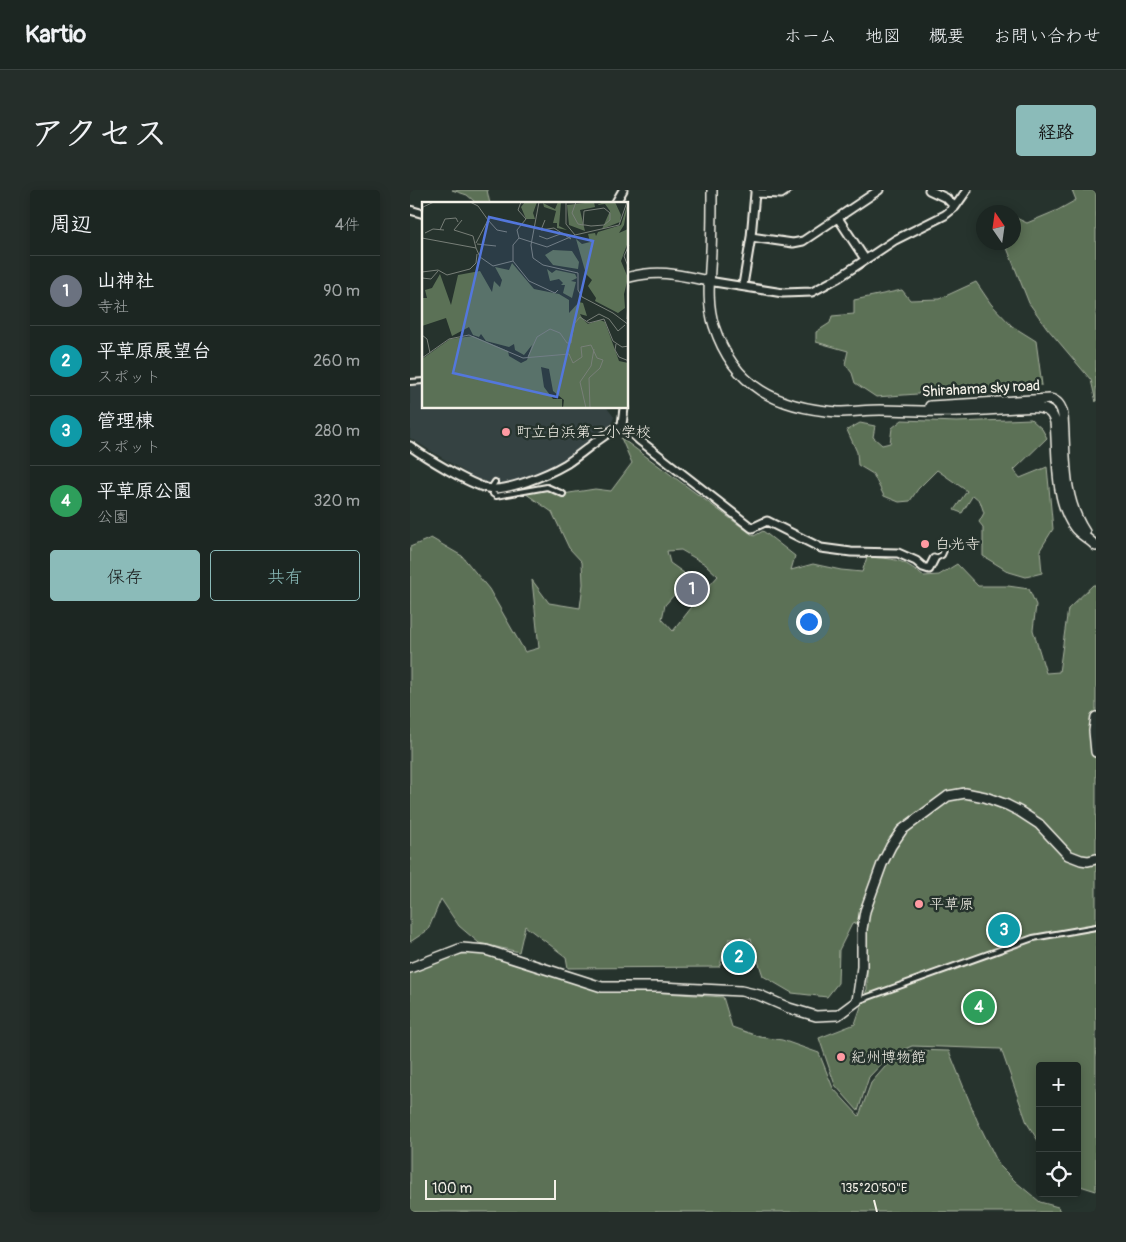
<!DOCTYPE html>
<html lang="ja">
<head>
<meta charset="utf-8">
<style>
  :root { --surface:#1c2622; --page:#252e2a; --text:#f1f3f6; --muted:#a0a5a5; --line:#3a4340; --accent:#8bbbb9 }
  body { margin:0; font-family:Pangolin,"Klee One",sans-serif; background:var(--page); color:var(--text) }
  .controls { position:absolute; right:15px; bottom:15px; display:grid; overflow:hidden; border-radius:5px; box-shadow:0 2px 12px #0003 }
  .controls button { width:45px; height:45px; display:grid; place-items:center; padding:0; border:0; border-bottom:1px solid var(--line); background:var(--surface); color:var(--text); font:25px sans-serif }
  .compass { position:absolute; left:566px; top:15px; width:45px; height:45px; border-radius:50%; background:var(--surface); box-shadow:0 2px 12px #0003; rotate:347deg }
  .scale { position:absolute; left:15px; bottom:12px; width:131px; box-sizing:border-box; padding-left:5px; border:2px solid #f4f1e8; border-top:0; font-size:14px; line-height:18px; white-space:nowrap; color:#f4f1e8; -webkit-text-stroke:4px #26332d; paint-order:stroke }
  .you { position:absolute; left:398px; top:431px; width:18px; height:18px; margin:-12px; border:4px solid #fff; border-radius:50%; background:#1a73e8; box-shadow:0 0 0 8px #1a73e833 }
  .badge { display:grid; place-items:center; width:32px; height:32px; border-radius:50%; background:var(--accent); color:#fff; font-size:16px; font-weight:700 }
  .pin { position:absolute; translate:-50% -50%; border:2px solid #fff; box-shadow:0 1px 5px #0006 }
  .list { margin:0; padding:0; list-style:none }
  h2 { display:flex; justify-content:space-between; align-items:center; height:65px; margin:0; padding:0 20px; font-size:21px }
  h2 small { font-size:16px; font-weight:400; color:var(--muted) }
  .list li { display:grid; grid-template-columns:32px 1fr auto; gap:15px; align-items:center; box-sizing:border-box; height:70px; padding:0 20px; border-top:1px solid var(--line) }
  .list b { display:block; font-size:19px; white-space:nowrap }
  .list p { margin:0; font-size:16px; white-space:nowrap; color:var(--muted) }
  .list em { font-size:16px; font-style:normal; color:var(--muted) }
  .actions { display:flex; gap:10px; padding:15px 20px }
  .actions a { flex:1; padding:11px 0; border:1px solid var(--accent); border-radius:5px; text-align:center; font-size:18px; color:var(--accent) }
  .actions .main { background:var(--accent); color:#111 }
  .icon { flex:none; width:28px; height:28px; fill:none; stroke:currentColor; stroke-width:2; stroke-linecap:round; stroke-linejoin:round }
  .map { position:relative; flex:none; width:686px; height:1022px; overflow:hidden; border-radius:5px }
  header { display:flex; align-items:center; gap:30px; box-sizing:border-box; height:70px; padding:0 25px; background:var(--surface); border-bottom:1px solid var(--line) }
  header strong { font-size:24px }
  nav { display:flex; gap:28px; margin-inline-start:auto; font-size:18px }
  .intro { display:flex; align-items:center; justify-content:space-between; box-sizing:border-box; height:120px; padding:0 30px }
  h1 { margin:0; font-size:35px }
  .button { padding:12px 22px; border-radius:5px; background:var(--accent); color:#111; font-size:18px; font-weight:700 }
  main { display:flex; gap:30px; padding:0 30px }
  aside { flex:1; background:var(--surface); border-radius:5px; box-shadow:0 2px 12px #0003 }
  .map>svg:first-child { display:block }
</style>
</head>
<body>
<header>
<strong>Kartio</strong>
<nav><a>ホーム</a><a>地図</a><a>概要</a><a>お問い合わせ</a></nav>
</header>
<div class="intro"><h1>アクセス</h1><a class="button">経路</a></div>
<main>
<aside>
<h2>周辺<small>4件</small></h2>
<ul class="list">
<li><span class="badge" style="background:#6b7280">1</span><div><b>山神社</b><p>寺社</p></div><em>90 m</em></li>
<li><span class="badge" style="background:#0f9aa8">2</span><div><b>平草原展望台</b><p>スポット</p></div><em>260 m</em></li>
<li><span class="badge" style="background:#0f9aa8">3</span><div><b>管理棟</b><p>スポット</p></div><em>280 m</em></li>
<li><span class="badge" style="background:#2e9e5b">4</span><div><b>平草原公園</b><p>公園</p></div><em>320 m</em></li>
</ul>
<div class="actions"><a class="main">保存</a><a>共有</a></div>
</aside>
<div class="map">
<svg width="686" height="1022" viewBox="0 0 686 1022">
  <rect width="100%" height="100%" fill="#26332d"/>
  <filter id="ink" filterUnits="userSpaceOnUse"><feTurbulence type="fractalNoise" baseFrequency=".02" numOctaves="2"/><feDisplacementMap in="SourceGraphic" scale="10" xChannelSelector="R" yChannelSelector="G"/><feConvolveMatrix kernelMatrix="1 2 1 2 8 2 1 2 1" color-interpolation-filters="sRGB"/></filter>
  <g filter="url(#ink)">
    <path fill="#364343" d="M14 193V218H197L204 227 200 237 147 275 100 293 76 292 63 287 0 248V196Z"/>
    <path fill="#5b7156" stroke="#a8b19f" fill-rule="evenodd" d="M42 0H77L80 14H63L64 11 57 5Z
      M662 0H686V212L681 190 637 138 619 113 595 53 604 52V27L617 33 648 20 666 10Z
      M566 92 581 114 602 136 626 151 632 195 466 207 445 193 442 183 435 174 438 161 406 152V142L420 133 422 126 444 124V110L492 100 500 110 529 109Z
      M621 229 632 239 637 248 604 280 610 288 637 277 643 339 630 360 632 383 616 387 599 382 573 366V337L569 332 574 323 570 311 563 305 552 323 544 320 557 301 527 280 508 299 500 311 489 312 474 306 463 284 448 275 447 262 437 240 450 233 465 236 463 247 472 255 480 253 482 238 492 230 547 232Z
      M211 248 344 346 353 341 385 366 381 380 403 374 431 380 452 382 457 367C485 369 491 368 514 386L529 385 547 374 568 396H598L619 399 626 415 623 440 636 483 649 482 658 419 683 395H686V1001L667 995V876H630V954L617 933 591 859 502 856 479 866 459 887 448 921 425 895 409 848 445 834 457 799V730L442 734 429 760 428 793 417 807 382 803 353 786 341 749H319L309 777 158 778 156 767 115 736 109 762 69 753 49 736 31 709 18 740 0 752V357L21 348 52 366 79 399 115 462 129 458 122 390 139 413 170 418 173 394 172 372 159 358 142 322 112 301 127 298 153 304 185 299 201 301 222 273ZM271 360 295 374 308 386 292 404 263 441 252 429 255 415 273 395 274 383 260 373 257 361Z
      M61 763 72 764 183 798 313 807 322 837 350 847 372 850 409 863 423 898 449 926 461 893 481 870 501 860 539 861 567 930 589 975 606 992 630 1012 648 1017 650 1022H0V783C20 774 39 765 61 763Z"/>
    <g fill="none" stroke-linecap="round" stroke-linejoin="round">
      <g stroke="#f4f1e8" stroke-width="8">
        <path id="service" d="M0 192 14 191
          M85 292 81 298 83 304 86 306 137 297 153 304
          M524 369 532 365 536 356
          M447 811 623 748 686 737"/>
      </g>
      <g stroke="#f4f1e8" stroke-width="11">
        <path id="minor" d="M345 0V3L371 4 377 0
          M519 0 536 8 545 17
          M205 14 213 0
          M0 20 14 24
          M428 28 455 69
          M341 47 383 53 393 51 469 0
          M298 91 373 103 402 102 428 88 485 50 535 25 545 17 557 0
          M333 95 341 47 345 3
          M212 235 229 250 342 338 357 331 411 358 441 362 488 363 506 371 513 377 519 379 524 369
          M0 256C15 267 59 294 77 298 95 303 139 284 156 274 175 262 191 245 212 235L214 218"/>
      </g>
      <g stroke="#f4f1e8" stroke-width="12">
        <path id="tertiary" d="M302 0C302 20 302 40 301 61 300 86 296 111 304 136 324 197 367 218 428 222 442 222 456 220 470 220 496 220 523 222 549 221 568 221 587 219 606 218 615 218 624 216 633 219 640 220 643 225 645 232 648 264 644 311 665 338 671 345 679 349 686 356
          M220 87C249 79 270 85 298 91
          M520 216 640 209C649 211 652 218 653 226 656 267 652 307 675 342
          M686 527 684 541 686 562
          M0 778 52 758 76 760 192 797H251L331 801 349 805 379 818 406 826 428 825 447 811 452 777V739L455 721 472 674 481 656 492 640 538 606 555 603 575 607 597 615 609 621 629 634 658 665 671 670 678 671 686 669"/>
      </g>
      <use href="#service" stroke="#26332d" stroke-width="4"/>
      <use href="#minor" stroke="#26332d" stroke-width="7"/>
      <use href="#tertiary" stroke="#26332d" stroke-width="9"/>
    </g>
  </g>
  <path fill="none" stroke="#f4f1e8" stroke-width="2" d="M464 1010 467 1022"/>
  <g fill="#ff9aa2" stroke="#26332d" stroke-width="2">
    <circle cx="96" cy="242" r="5"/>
    <circle cx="515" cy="354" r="5"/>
    <circle cx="509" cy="714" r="5"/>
    <circle cx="431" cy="867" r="5"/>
  </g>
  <g text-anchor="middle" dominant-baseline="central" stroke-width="5" stroke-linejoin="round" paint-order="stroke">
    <g font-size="15" fill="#f4f1e8" stroke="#26332d">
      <text transform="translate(571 199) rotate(-3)">Shirahama sky road</text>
    </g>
    <g font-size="15" fill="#f4f1e8" stroke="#26332d" text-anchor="start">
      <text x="106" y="242">町立白浜第二小学校</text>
      <text x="525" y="354">白光寺</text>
      <text x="519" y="714">平草原</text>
      <text x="441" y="867">紀州博物館</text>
    </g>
  </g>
  <g transform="translate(12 12)">
    <rect width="206" height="206" fill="#26332d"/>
    <path d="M115 0 111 11 113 17H104L99 5 103 0ZM136 0H139L137 24 145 28 135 26V21H131L134 9 122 5 121 1 133 7ZM172 0 173 5 158 8 163 29 147 23 145 3ZM182 0H193L199 13 198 20 180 27 188 9 183 2 175 3ZM206 0 202 23 197 31 206 27V40L199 59 206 76 202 92 203 106 196 111 173 99 174 96 166 84 170 78 164 72 154 37 160 42 168 40 166 32 173 31 174 34 176 30 199 23ZM131 48 150 49 157 60 156 67 131 63 123 53ZM90 61 112 87 137 92 147 98V111L157 100 161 101 165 114 158 112 160 116 166 122 178 118 183 120 197 159 206 161V206H141L142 198 131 189 127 167 119 165 122 185 131 197H140V206H0V157L28 137 51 134 86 149 87 154 99 161 105 158 110 143 102 153 93 148 92 142 87 145 64 139 59 132 57 135 51 133 47 125 30 134 24 116 0 124V96H5L3 88 10 86 18 72 29 103 36 73 58 69 70 90 72 79 78 85 80 78 73 65 87 68ZM125 67 130 71 134 68 153 72 155 76 149 79 154 80 150 96 141 91 143 83H139L141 81 137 77 128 79Z" fill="#5b7156"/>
    <path fill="none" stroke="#787f78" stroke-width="1" d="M48 0 56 4 66 18 54 41M117 0 109 43 111 56 121 63 156 71V88L160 95 191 111 207 123M144 0V22L153 33M154 0 150 11 156 22 161 23H163L169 24 182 23 188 18V11L182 6 162 9 161 23M40 18 32 28 51 34 54 46M66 18 75 28 85 30M123 18 119 28 132 26 149 37M0 19 1 5 12 0M18 28 23 17 34 16 36 20M3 31 11 27 22 28M117 34 125 37 141 31M0 36 54 46 58 55 71 64 91 59V43L97 36M97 36 125 45 153 33 197 23 205 0M97 36 95 28 104 17 96 8 99 0M55 42 74 44M207 43 202 54 207 67M91 59 107 79 133 91 136 88M0 70 16 68 25 73 48 67 54 61 55 52M0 76 9 77 16 69M205 117 207 83M165 119 177 112 187 117 196 129 203 123M0 133 5 137 8 151M194 142 193 148 197 155 207 159M106 155 115 135 128 127 138 131 145 141H149L152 122 158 115 167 121 182 117 191 139 200 145 207 144M0 156 27 137 47 133 101 156 147 152 151 161 160 155 159 145 169 143 175 156 181 158 178 166 167 176 168 206M164 206 158 180 169 164 172 147"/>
    <path fill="#5377dc" fill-opacity="0.15" stroke="#5377dc" stroke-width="2.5" d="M67 15 171 39 135 195 31 171Z"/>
    <rect width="206" height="206" fill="none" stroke="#f4f1e8" stroke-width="2.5"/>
  </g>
  <g font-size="12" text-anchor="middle" fill="#f4f1e8" stroke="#26332d" stroke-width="5" stroke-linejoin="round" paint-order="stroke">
    <text x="464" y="1002">135°20'50"E</text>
  </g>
</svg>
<div class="controls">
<button>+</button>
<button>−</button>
<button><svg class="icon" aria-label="locate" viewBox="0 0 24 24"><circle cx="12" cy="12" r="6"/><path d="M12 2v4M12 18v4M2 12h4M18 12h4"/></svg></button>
</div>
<svg class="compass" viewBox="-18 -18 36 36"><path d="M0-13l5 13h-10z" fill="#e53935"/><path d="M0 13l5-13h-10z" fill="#a0a5a5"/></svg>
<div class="scale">100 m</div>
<div class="you"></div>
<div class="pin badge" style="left:282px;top:399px;background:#6b7280">1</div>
<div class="pin badge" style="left:329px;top:767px;background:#0f9aa8">2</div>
<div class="pin badge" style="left:594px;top:740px;background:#0f9aa8">3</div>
<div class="pin badge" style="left:569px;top:817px;background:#2e9e5b">4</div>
</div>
</main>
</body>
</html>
